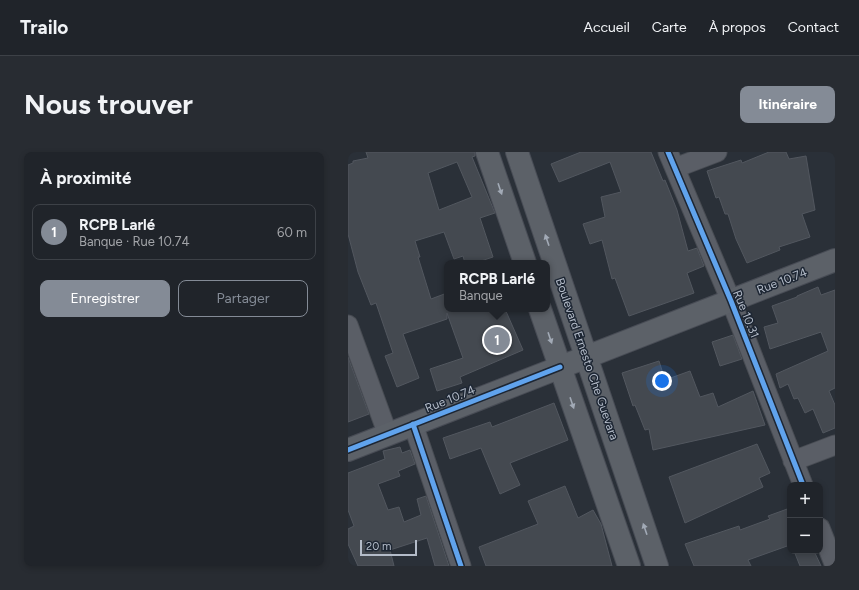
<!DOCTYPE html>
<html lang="fr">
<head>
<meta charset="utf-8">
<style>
  :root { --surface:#20242a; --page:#282c32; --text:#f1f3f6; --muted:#a2a4a8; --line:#3d4147; --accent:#848b96 }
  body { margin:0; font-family:Figtree,sans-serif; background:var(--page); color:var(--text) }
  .controls { position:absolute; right:12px; bottom:12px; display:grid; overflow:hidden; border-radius:8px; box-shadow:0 2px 6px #0003 }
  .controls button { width:36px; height:36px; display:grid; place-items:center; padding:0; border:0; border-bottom:1px solid var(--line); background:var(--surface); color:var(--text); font:20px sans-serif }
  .scale { position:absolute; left:12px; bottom:10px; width:57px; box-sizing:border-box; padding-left:4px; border:2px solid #b4bcc9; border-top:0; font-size:11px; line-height:14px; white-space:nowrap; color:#b4bcc9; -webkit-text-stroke:3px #1d2633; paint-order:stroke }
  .you { position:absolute; left:314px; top:229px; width:14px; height:14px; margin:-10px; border:3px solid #fff; border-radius:50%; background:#1a73e8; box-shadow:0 0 0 6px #1a73e833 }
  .badge { display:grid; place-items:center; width:26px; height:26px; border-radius:50%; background:var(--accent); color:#fff; font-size:13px; font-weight:700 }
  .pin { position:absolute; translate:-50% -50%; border:2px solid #fff; box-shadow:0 1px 4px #0006 }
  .popup { position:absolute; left:96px; top:108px; width:106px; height:52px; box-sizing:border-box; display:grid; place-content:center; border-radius:8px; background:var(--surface); filter:drop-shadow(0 1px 3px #0005); font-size:13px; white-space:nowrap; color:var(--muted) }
  .popup b { font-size:15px; color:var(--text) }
  .popup::after { content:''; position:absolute; left:50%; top:100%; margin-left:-8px; border:8px solid transparent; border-top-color:var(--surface) }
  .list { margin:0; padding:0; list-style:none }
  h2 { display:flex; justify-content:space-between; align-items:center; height:52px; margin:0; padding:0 16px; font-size:17px }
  h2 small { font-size:13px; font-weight:400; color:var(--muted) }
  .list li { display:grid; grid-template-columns:26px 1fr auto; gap:12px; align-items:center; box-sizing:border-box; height:56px; margin:0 8px 8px; padding:0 8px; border:1px solid var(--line); border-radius:8px }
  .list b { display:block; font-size:15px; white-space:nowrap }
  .list p { margin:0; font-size:13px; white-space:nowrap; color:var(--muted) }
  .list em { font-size:13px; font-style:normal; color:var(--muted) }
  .actions { display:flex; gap:8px; padding:12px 16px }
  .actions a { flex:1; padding:9px 0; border:1px solid var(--accent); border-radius:8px; text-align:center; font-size:14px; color:var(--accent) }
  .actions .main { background:var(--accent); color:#fff }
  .map { position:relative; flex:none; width:487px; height:414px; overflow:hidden; border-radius:8px }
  header { display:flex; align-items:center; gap:24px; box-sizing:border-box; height:56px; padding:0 20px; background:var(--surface); border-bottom:1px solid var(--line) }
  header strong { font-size:19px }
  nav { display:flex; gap:22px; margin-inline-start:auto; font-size:14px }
  .intro { display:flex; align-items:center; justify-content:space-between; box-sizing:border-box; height:96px; padding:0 24px }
  h1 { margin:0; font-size:28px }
  .button { padding:10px 18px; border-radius:8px; background:var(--accent); color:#fff; font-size:14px; font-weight:700 }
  main { display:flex; gap:24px; padding:0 24px }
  aside { flex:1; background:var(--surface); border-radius:8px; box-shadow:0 2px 6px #0003 }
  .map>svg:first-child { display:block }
</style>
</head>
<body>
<header>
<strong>Trailo</strong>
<nav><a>Accueil</a><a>Carte</a><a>À propos</a><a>Contact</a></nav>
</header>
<div class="intro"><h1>Nous trouver</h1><a class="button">Itinéraire</a></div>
<main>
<aside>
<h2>À proximité<small></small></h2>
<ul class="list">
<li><span class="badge">1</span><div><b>RCPB Larlé</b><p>Banque · Rue 10.74</p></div><em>60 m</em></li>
</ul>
<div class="actions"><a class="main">Enregistrer</a><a>Partager</a></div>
</aside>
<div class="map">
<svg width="487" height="414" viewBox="0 0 487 414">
  <rect width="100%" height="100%" fill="#2a3038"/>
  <path fill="#444950" stroke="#52575f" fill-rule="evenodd" d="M18 0H127V4L124 5 147 61 132 66 145 105 127 111H117L115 104 106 107 96 80 67 89 72 105H70L83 147 99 141V157H157L175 198 112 225 114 231 89 239 82 217 115 206 99 161V167L55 182 71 226 49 235 37 204 45 201 28 151 23 153 10 120 0 82V13L5 11V9L20 6ZM109 10 124 45 91 58 80 21Z
    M233 0H303L315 29 317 28 329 58 340 99 349 96 356 114 339 121 346 141 281 164 267 126 264 127 254 88 242 92 235 72 257 65 253 45 273 40 262 10 211 30 203 12Z
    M421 0H438L441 7 458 4 467 58 454 62 462 85 431 95 432 98 399 111 388 87 380 62H377L371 45 368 46 359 19 393 8 394 11Z
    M470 135 473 143 487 138V236L481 239 487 253V276L475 281 465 257 457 261 450 246 446 247 440 232 432 236 428 222 480 199 473 180 422 197 416 175 430 171 424 154 449 145V144Z
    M385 183 394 207 372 214 364 190Z
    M0 205 21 262 0 270Z
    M311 209 317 228 342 219 352 245 365 241 370 255 405 239 417 273 305 298 301 277 297 278 287 253 285 254 274 221Z
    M206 251 220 288 162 311 172 333 152 342 133 296 102 307 95 286 142 270 144 275Z
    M409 292 422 321 411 326 415 335 337 371 321 325Z
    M52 295 54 301 62 298 67 312 50 319 52 324 30 332 40 358 51 355 56 370 73 363 69 347 78 344 101 414H87L79 386 42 398 46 414H10L0 392V377L6 374 0 358V321L37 307 35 299Z
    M217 334 230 366 245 358 253 372 264 414H138L131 395 190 372 180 349Z
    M442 356V393L400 408 403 414H346L337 392 391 374 392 378 422 367 420 364Z
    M446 399H466L473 414H452Z"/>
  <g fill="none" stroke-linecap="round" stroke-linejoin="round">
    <g stroke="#484c53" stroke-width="21">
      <path id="minor" d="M320 0 383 149 455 333
        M327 16 369 0
        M0 173 40 283
        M65 272 113 414
        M445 309 487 293
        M472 376 487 414"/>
    </g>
    <g stroke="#484c55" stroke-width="24">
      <path id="major" d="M139 0 177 111
        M169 0 309 414
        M192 157 281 414
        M0 298 487 108"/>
    </g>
    <use href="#minor" stroke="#5a5e66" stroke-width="19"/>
    <use href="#major" stroke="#5c6168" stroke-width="22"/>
    <g stroke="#1d2633" stroke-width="8">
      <path id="cycleway" d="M320 0 383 149 455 333
        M65 272 113 414
        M0 298 212 215"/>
    </g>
    <use href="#cycleway" stroke="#60a3ed" stroke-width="5"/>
  </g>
  <defs><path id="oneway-solid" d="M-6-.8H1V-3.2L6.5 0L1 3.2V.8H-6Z"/></defs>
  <g fill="#a2aab6">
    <use href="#oneway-solid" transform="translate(152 37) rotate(71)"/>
    <use href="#oneway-solid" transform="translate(199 88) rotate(-109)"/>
    <use href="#oneway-solid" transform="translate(202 186) rotate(71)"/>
    <use href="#oneway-solid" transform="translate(224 251) rotate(71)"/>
    <use href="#oneway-solid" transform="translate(297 377) rotate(-109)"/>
  </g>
  <g text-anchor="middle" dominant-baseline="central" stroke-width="3" stroke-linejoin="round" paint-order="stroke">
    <g font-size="12" fill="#b4bcc9" stroke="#1d2633">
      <text transform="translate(434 129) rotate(-21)">Rue 10.74</text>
      <text transform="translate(398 162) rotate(68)">Rue 10.31</text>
      <text transform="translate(239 207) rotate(71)">Boulevard Ernesto Che Guevara</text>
      <text transform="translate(102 247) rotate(-22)">Rue 10.74</text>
    </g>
  </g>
</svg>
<div class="controls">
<button>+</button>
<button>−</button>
</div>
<div class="scale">20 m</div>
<div class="you"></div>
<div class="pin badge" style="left:149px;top:188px">1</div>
<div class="popup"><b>RCPB Larlé</b>Banque</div>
</div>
</main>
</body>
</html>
